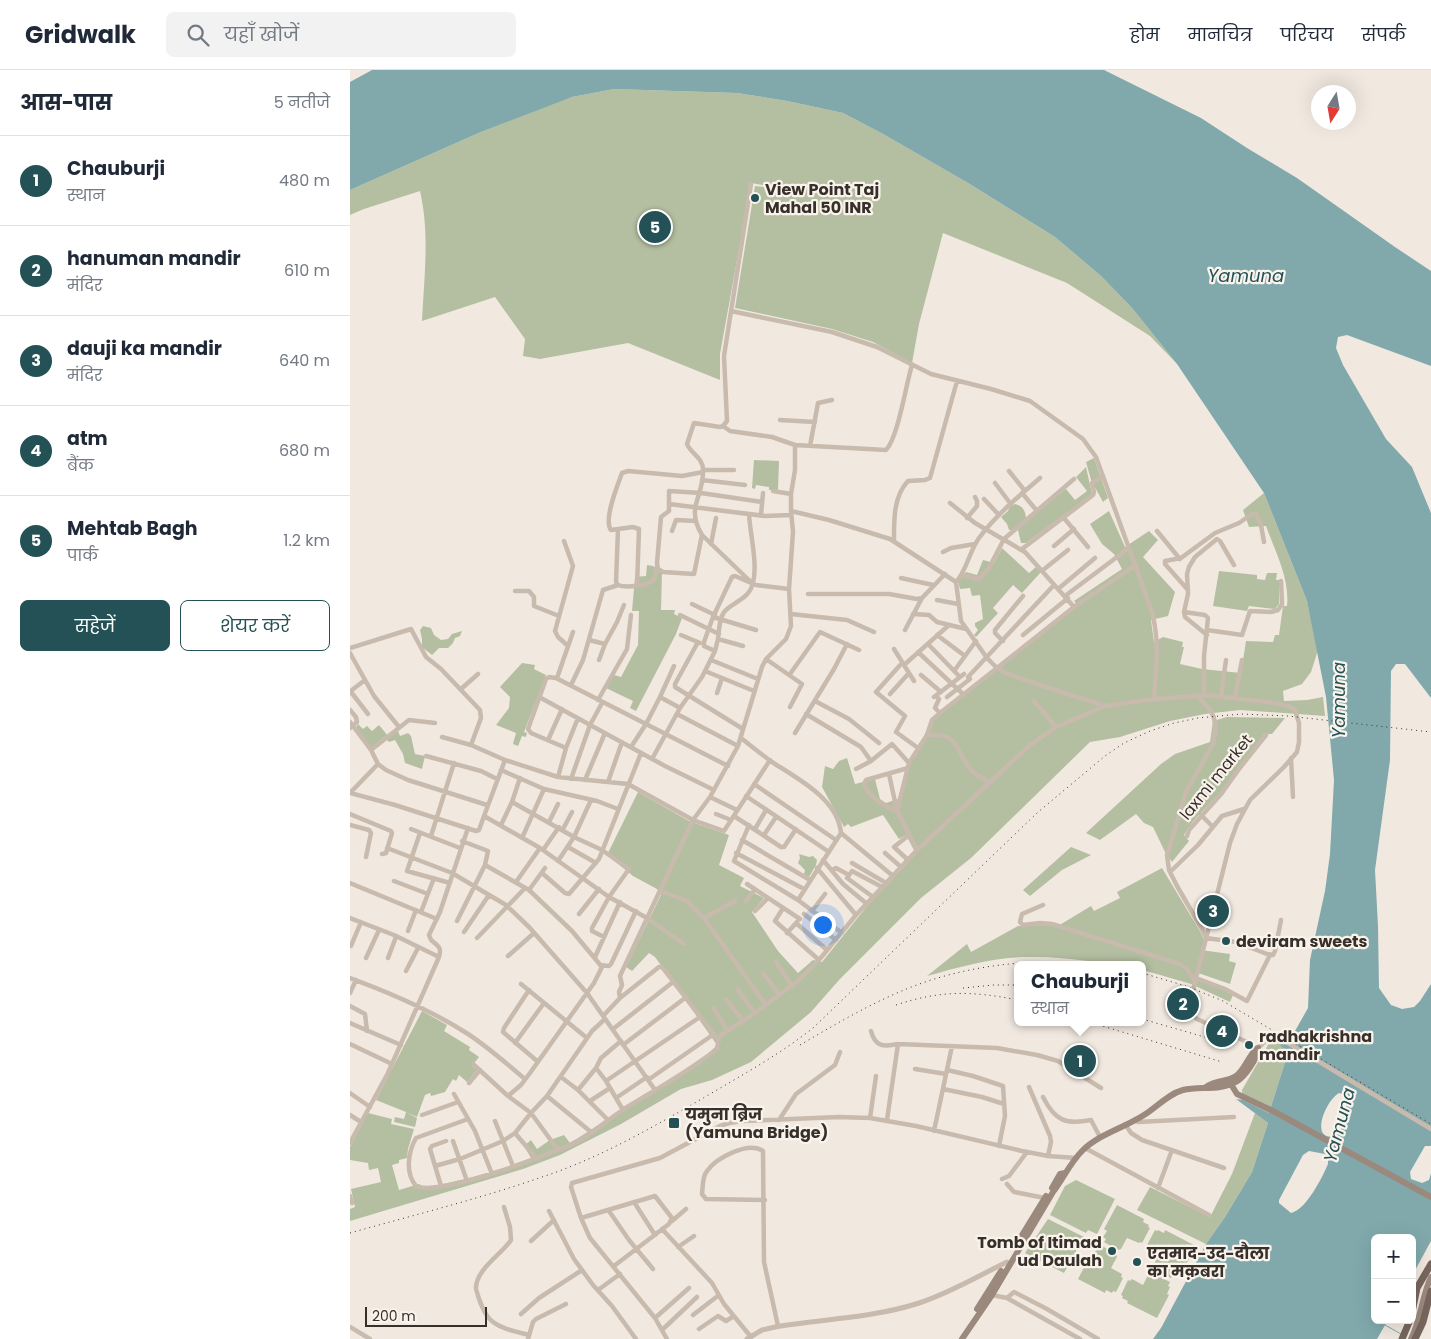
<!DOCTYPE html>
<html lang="hi">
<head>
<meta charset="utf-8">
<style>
  :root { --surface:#fff; --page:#f2f2f3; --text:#1f2937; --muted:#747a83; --line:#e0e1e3; --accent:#235155 }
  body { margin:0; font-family:Poppins,"Noto Sans Devanagari",sans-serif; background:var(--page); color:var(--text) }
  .controls { position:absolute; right:15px; bottom:15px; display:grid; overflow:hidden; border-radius:8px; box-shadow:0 5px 20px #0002 }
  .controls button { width:45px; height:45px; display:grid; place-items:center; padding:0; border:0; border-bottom:1px solid var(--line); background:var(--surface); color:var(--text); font:25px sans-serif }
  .compass { position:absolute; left:961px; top:15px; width:45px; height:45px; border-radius:50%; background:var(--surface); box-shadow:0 5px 20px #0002; rotate:191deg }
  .scale { position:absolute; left:15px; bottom:12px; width:122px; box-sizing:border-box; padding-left:5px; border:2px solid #372f2a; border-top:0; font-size:14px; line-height:18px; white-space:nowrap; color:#372f2a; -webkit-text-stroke:4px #f9f3ec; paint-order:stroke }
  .you { position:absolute; left:472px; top:854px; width:18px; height:18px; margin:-12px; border:4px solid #fff; border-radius:50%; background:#1a73e8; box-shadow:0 0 0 8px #1a73e833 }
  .badge { display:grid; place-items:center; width:32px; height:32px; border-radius:50%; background:var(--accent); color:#fff; font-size:16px; font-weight:700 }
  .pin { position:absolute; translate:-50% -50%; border:2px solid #fff; box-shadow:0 1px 5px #0006 }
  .popup { position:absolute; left:664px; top:891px; width:132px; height:65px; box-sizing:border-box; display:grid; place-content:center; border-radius:8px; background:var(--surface); filter:drop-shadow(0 1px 4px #0005); font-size:16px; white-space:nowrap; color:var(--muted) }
  .popup b { font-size:19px; color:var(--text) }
  .popup::after { content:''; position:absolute; left:50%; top:100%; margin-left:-10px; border:10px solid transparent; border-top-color:var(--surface) }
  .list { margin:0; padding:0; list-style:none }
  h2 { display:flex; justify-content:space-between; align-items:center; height:65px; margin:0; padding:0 20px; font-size:21px }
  h2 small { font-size:16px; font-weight:400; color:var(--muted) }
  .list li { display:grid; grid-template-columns:32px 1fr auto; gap:15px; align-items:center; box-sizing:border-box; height:90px; padding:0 20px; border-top:1px solid var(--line) }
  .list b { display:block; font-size:19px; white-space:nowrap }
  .list p { margin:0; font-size:16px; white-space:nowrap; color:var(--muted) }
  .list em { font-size:16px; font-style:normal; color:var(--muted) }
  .actions { display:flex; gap:10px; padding:15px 20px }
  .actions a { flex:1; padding:11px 0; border:1px solid var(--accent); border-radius:8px; text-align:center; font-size:18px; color:var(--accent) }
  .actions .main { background:var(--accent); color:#fff }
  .icon { flex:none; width:28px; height:28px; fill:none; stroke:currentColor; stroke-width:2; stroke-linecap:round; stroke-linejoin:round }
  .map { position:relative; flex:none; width:1081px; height:1269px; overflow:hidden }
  header { display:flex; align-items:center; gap:30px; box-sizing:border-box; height:70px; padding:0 25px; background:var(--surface); border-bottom:1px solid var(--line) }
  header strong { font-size:24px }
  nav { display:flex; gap:28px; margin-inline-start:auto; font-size:18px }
  .search { width:350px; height:45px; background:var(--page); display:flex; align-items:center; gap:12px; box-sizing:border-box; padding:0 18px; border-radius:8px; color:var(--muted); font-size:19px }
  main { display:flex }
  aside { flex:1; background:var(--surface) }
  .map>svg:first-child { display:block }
</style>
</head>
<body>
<header>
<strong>Gridwalk</strong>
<div class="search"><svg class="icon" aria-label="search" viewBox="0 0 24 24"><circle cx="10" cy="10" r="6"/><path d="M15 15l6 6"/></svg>यहाँ खोजें</div>
<nav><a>होम</a><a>मानचित्र</a><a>परिचय</a><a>संपर्क</a></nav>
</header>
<main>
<aside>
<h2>आस-पास<small>5 नतीजे</small></h2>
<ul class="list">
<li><span class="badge">1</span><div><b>Chauburji</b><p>स्थान</p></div><em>480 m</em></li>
<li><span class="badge">2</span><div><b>hanuman mandir</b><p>मंदिर</p></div><em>610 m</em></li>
<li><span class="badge">3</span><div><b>dauji ka mandir</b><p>मंदिर</p></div><em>640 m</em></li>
<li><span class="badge">4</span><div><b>atm</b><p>बैंक</p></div><em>680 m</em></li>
<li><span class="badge">5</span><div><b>Mehtab Bagh</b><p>पार्क</p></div><em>1.2 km</em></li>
</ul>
<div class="actions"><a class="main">सहेजें</a><a>शेयर करें</a></div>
</aside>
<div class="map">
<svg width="1081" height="1269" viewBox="0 0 1081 1269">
  <rect width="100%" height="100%" fill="#f1e9e0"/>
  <path fill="#b4bfa1" d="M264 19 387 23 437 31 493 43 533 64 618 113 705 167 751 206 782 238 827 294 800 266 717 213 593 163 569 254 562 293 523 272 482 259 385 238 405 116 441 120 401 113 370 284V310L278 273 190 289 173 286 175 269 145 227 72 251C74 208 80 164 70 121L14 139 0 145V120L131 62 188 39 222 27Z
    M744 388 758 428 753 432 741 410 736 392Z
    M404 390 429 391 428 420H419V417L406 415 405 419 402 418Z
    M736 397 742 424 676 473H671L668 460H659L657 454 651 447 658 441 660 436 665 434C673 436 676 441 676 450L716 419 725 430 737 421 726 407Z
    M914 423 957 531 968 580 961 602 952 614 933 621 934 631 957 630 973 627 975 646 890 640 855 644 820 651 770 667 740 672 621 788 571 828 489 910 461 942 401 992 362 1010 331 1019 271 1054 210 1085 173 1099 0 1151V1139L5 1137 1 1119 31 1112 28 1098 19 1100 18 1093 0 1090V1077L18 1043 42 1049 41 1054 64 1059 58 1079 57 1088 49 1090V1093L42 1095 49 1120 69 1114 76 1118 81 1117 144 1102 181 1088 174 1076 181 1070 187 1079 200 1070 214 1065 220 1073 334 1001 355 987 367 975 305 887 299 883 282 901 276 897 311 825 307 819 283 806 257 785 288 722 339 751 379 765 369 795 394 808 390 816 414 828 402 842 428 881 448 903 463 890 472 892 518 835 566 784 556 765 549 769 533 745 501 757 498 754 494 757 472 717 475 696 483 699 489 691 497 688 505 714 525 709 530 729 536 733 548 729 558 694 576 665 581 649 726 533 724 531 772 499 764 484 752 474 740 454 759 441 775 477 799 461 808 470 793 487 825 522 818 546 801 550 804 572 813 567 833 572 832 577H834L830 594 852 599 891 603 896 571 923 572 925 565H929L933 536H937C940 509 925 481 916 456L899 457 893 440Z
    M652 478 679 503 686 497 691 502 672 523 663 515 643 538 648 543 626 567 624 565 628 560 625 556V553L633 549 630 525 622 526 620 518 610 519 608 511 616 502 627 505 633 490 644 493Z
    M297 495 303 496 312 503 311 540H325L324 544 332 548 326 564 286 641 280 638 283 631 256 618 264 605 271 607 288 575 289 541H282L285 507 296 506Z
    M869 501 907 505V509L915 510 917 503H927L926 510H929V534L925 539 899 536 897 541 863 536Z
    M73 556 81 558 84 565 91 570 98 569 102 564 112 561 110 566 105 568 103 573 98 578H89L82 585 72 577V569L70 560Z
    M172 593 185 595 184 599 196 605 174 662 177 663 176 667 172 666 168 676 163 674 166 663 146 655 159 638 160 627 150 617Z
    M877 647 935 648 922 664H914C900 683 887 702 872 720 860 735 844 747 834 765L839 771 822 792 815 782 803 757 794 753 786 744 750 770 736 763 811 694 825 684 860 672 863 651Z
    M8 654 13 659 17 656 22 661 29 655 39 667 48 661 50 666 58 663 61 666 65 684 75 686 72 699 55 693 53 684 45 670 39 672 34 667 21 678 6 658Z
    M721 777 741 785 712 800 680 826 673 820Z
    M449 784 459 787 463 786 467 790 466 795 459 807 454 804 455 800 448 793 450 788Z
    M812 798 851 863 854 870 851 880 880 884 879 891 886 893 880 914 848 903 847 909 874 919 883 925 880 932 841 914 793 900 792 895C754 895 717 886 678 887 644 887 610 897 577 906L617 874 621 882 668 856 695 855 708 856 741 836 744 841 770 828 767 822Z
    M72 941 97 955 94 961 120 977 119 980 129 987 122 996 127 1000 117 1012 109 1005 106 1011 103 1009 95 1022 81 1026 80 1023 75 1025 67 1047 56 1042 67 1048 65 1057 44 1052 45 1047 54 1049 56 1042 26 1030Z
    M922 968 938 983 919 1043 893 1030 892 1020Z
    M905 1043 918 1053 902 1102 875 1147 856 1174 787 1140 800 1117 860 1147 882 1104Z
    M726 1110 765 1129 747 1164 738 1160 736 1163 700 1145 715 1116Z
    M767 1135 794 1149 793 1152 799 1155 798 1157 800 1158 792 1173 790 1172 789 1173 777 1168 771 1179 768 1180 754 1172 756 1169 753 1167 757 1161 754 1159Z
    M698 1149 734 1167 714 1203 675 1183Z
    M805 1160 807 1161 808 1160 814 1163 815 1160 844 1175 843 1176 845 1178 831 1204 827 1202 825 1207 823 1206 821 1208 804 1199 803 1196 809 1184 798 1178 799 1176 797 1175Z
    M752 1176 766 1184 767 1187 761 1198 772 1204 771 1207 773 1208 766 1222 763 1221 762 1223 756 1220 755 1223 728 1209 741 1184 743 1185 747 1179 749 1180Z
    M799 1203H802L820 1212 818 1216 820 1217 817 1224 819 1225 807 1248 777 1233 778 1231 772 1228 773 1226 771 1225 778 1210 780 1211 782 1209 793 1215Z"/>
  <path fill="#81a9ac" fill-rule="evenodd" d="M22 0H754L851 48 897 78 947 108 1045 177 1081 201V296L997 265 988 267 986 278 993 295 1036 369 1062 397 1081 443V628L1055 594H1046L1041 601 1040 690 1025 800 1028 856 1029 918 1041 935 1052 939 1064 937 1070 931 1081 914V1076H1075L1060 1102 1061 1109 1072 1113 1079 1110 1081 1103V1171L1062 1206V1168H1025V1250H1038L1027 1269H803L811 1258 856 1174 875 1147 902 1102 918 1053 886 1029 893 1030 919 1043 938 983 922 968 924 966 941 977 945 961 958 938 960 890 975 821 980 784 984 710 976 627 957 531 914 423 827 294 782 238 751 206 705 167 618 113 533 64 493 43 437 31 387 23 264 19 222 27 131 62 0 120V12ZM989 1023 995 1025 998 1028 991 1059 986 1066C958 1072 976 1030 989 1023ZM959 1081 975 1084 978 1089V1094C972 1108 956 1140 941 1143L929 1133V1130L953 1085Z"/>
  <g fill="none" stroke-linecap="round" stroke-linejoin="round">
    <path stroke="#81a9ac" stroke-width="1" d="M1035 1255 1051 1264"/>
    <path stroke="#c8baac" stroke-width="4.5" d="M401 114 374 286 377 351 373 356 370 357 344 353 337 374C341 384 353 387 353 400 354 427 335 437 352 465L403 514
      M381 241 482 262 527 277 581 304 641 319 680 331 733 369 746 387 802 542C810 574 806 597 804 629
      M430 350 465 352
      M373 356 380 361 422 367 445 375 536 380C548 368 556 314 562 295
      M460 376 468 333 482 330
      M353 400H384
      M659 401 675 421
      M352 410 395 415
      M645 413 660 433
      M672 423 687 441
      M441 424 445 400V375
      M634 429 649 445
      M600 433 625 453 675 482 724 537
      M319 434 415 446 441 445
      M441 441 479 450 540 469 606 512 611 551 637 588 647 598 656 603 684 613 755 636
      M411 445 413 423
      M617 448 627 436V431L625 427
      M714 448 738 477
      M268 459 266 512 268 515C275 518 300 516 304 509 306 506 306 500 307 496
      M322 461 326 450 346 451
      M807 461 830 489
      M352 465 344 504 313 502 308 499 307 493 311 447 319 441V421L351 423 412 432
      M214 471 223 496 205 561 208 567 218 576
      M544 471C544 451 543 427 558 411L575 410 580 408 607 311
      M361 474 366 448
      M704 476 724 459
      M672 479 743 425 744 422 742 413 753 406
      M593 482 601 478 625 474
      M693 500 718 480
      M612 505 629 509 639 498 654 469 724 409
      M551 508 583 515
      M606 512C617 500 619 482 629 468 646 445 668 427 690 408
      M287 516 289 459 283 457 261 460C253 450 268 414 272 403L278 401 332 406 353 402
      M708 519 745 488
      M838 520 815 494V491L831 488 865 463 889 453 902 444H906L911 455 914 472
      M165 521H179L184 527V536L209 546
      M458 524H539L567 529 572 528 595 504
      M715 526 779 478
      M587 530 608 534
      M342 534 365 545
      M834 542 835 547 857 565
      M441 544 497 550 524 562
      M563 544 579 545 587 552 616 559
      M330 545 369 564
      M363 547 406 560
      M555 560 572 528
      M857 560 892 565 900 541 921 542 928 540 932 534 931 511
      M331 565 350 573
      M587 565 615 586
      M673 565 718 528
      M368 569C369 561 369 546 376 540 385 531 399 529 403 513 408 494 400 464 399 444
      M239 570 255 574 267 552 274 535
      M653 571 645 563V560L673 526
      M348 572 325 614V617L393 659
      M578 574 610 607
      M0 578 61 559 76 587 91 599 130 640 131 648 121 675
      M544 579 564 611
      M365 581 368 569 393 576
      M568 582 614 625
      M0 583 24 626 49 657
      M416 589 452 614 440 637
      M249 590 255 574
      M361 590 408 609
      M552 593 526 622 555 646 546 662 568 678
      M554 595 599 555
      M324 596 310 627 330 638
      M355 601 404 621
      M604 601 626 571
      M440 604 470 562 509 580
      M571 605 591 622
      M618 607 704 515
      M207 608 223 562
      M221 615 233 590 253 520 268 515
      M111 619 128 604
      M1 622 18 644
      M1 623 2 620 15 610
      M367 623 372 608
      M540 624 559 603
      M854 625V586L858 548 855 545 834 542 838 524 837 504 839 497 845 487 867 469 870 471 884 495
      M586 626 589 629 585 638 590 643
      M847 626C864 641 869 651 863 674L836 722 817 785 819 800 827 816 853 861 856 868
      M871 626 876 590
      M310 627 296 654 378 696
      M584 627 614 604
      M597 627 620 609
      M885 627 892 590
      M191 628 315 696 364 720
      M248 630 277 579 281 545
      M465 631 499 649 529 673
      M684 631 706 657
      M0 640 6 647 7 652 0 658
      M327 644 388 676
      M456 644 511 677 521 691
      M0 652 21 680 28 694 36 700 58 710 137 735
      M445 663 484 599 497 574
      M577 665 582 650 590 643 724 537 786 495
      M92 667 121 675 155 690 208 707 278 714 343 750 374 761 420 690
      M391 668C401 676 411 684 422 692 448 709 488 729 491 763L543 806
      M198 670 212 639
      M216 678 181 663 178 659 196 609 199 607 206 608 296 654 281 677
      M21 680 59 650 85 653
      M76 686 131 701 147 709
      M941 688 943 727
      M302 689 330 638 352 607 365 581 354 576V572L363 547 382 507 385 506 406 515 439 519
      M506 699 521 691 542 674 559 693
      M151 700 194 719 247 731 268 739
      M539 704 547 741 567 780
      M208 707 216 678 228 648
      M221 709 240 655 252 633
      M235 710 255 663
      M258 712 272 672
      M404 714 486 770
      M0 723 45 735 126 761 129 760 134 746 190 778 259 827 297 848 334 874
      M0 723 28 694
      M396 726 479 782
      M360 727 387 740
      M162 732 224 767 252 780 279 799 259 827 242 858V861L254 867
      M547 741 559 693 577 665C612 662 605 684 623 702 628 706 634 709 640 713
      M547 741C533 736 520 728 514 714L516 710 558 698
      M0 744 41 761 42 763 36 783 32 784
      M366 744 381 750
      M851 745 863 757
      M134 746 155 690
      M384 746 431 777H434L446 759
      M199 752 208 734
      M0 755 19 760 21 763 16 787
      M151 755 162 732 170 708
      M399 755 384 791 448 830 492 863
      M61 759 110 778
      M213 759 222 742
      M405 759 416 740
      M70 763 57 801 100 813
      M414 765 426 747
      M81 766 104 693
      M837 766 839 760 872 723 889 699 916 665
      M172 768 194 719
      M392 770 460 810
      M218 777 246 793
      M37 778 102 803 156 835 179 857 237 923 305 1020
      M193 780 209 757
      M386 783 454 819
      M535 783 551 797
      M473 790 493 814 517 834
      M558 790 544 777 559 765
      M208 791 224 767 241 730
      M502 793 536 813
      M135 795 179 820 222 861 252 897 244 913 180 1003 171 1015 158 1026
      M467 798 506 845
      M482 800 486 798 499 805
      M820 802 848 775 872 746 894 739
      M192 803 215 823 219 824 249 789 291 683
      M44 811 78 824
      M166 812 190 778
      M0 813 87 849
      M397 814 450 849
      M179 820 195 798
      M310 821 337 831 354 848 415 934
      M523 827 497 808 502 801 532 817
      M448 830 491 763
      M396 831 405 819
      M693 835 672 844 670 852 673 855 690 853 702 854 830 894 837 899 845 911
      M433 838 425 851 469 890
      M405 841 418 828
      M462 841 475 824
      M71 842 84 808
      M229 844 249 819
      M454 844 486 870
      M0 848 44 865 89 887
      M354 848 385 831
      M107 851 135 795 138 781 112 771
      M446 853 477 880
      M58 861 66 840
      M114 862 139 825
      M437 863 447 852
      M127 868 175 818
      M856 868 886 872 917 884 923 885 925 881 931 850
      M1 876 11 852
      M158 886 184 863
      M245 887 270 832
      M16 888 29 860
      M38 888 46 867
      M426 892 442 916
      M250 895 259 896 261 894 286 841
      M56 901 68 878
      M413 903 429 924
      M0 908C41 923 81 940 118 964 138 977 157 994 175 1009
      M846 908 875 919 897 931 920 885
      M171 914 237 968
      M179 920 154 958 153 962 187 991
      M388 920 405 943
      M0 923 6 910
      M270 928 269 922 272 915 270 906 343 750 360 727 388 676 412 597 416 589 436 569 441 556 439 519 443 462 441 441V424L423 421
      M376 929 393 951
      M0 936 15 944 17 961
      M363 938 378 961
      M253 946 270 928 309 897H312L369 971
      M0 953 51 975
      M263 959 323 912
      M521 961C525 977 534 977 548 974L647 978 687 985 708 991 751 1018
      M271 971 251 988 246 998 256 1011 273 1040
      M165 973 194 933
      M0 974 42 994
      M273 975 335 928
      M908 978 923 964 1081 1059
      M123 994 158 1026 181 1043 208 1080
      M565 999 596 1004
      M597 1000 623 1006 653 1016 655 1046 649 1076
      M211 1007 228 1020 258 1050
      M298 1010 364 964
      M256 1011 350 947
      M119 1013 130 1000
      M679 1017 700 1066 701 1072 698 1086
      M593 1019 632 1027 654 1034
      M228 1020 246 998
      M0 1023 20 1037
      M104 1024 125 1061 142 1104
      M197 1026 241 1062
      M693 1027C705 1051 716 1055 741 1050L750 1067
      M266 1028 297 1007
      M240 1031 260 1018
      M0 1045 11 1052
      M72 1045 108 1032
      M520 1048 526 1006
      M118 1049 66 1068C58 1082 55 1103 66 1116 88 1127 206 1083 230 1070 245 1061 259 1049 274 1039 305 1020 338 1002 367 979L369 967 371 965 405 943 448 911 469 890 506 845 567 780 680 675 706 657 755 636 796 630 854 625 917 632 938 636 945 640 949 653V672L947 682 934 697 900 730 887 754 880 773 840 932 841 943 847 949 897 972 905 980
      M429 1050 446 1024 485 995 490 982
      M537 1050 548 974
      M784 1050 788 1052 884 1047
      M145 1051 163 1096
      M775 1054 781 1063 792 1070 874 1098
      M584 1061 602 976
      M165 1063 186 1088
      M103 1071 117 1111
      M0 1073 38 1003 89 887C92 877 88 876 81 870L79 865 90 842 118 758
      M735 1078 859 1145
      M85 1096 110 1089 153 1071 165 1063 181 1043 197 1026 242 961 255 949
      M652 1109 659 1106 677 1082
      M657 1114 664 1122 695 1128
      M91 1116 80 1079 82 1076 96 1071
      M808 1118 822 1080
      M0 1126 2 1133
      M415 1130 356 1129 352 1124C353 1117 352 1107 357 1101 366 1088 398 1071 413 1081L414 1192 428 1256
      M284 1132 305 1165
      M154 1137 160 1157 161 1170C152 1184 125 1200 126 1219 136 1255 144 1256 179 1265
      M199 1141 224 1189 243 1215 262 1236 286 1269
      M259 1141 279 1170 303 1199
      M231 1148 305 1126 322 1148 319 1154 264 1196
      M322 1151 336 1139
      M312 1159 362 1213 374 1234 401 1267
      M181 1171 204 1150
      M328 1177 344 1166
      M248 1220 270 1204
      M642 1225 657 1228 730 1269
      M657 1228 664 1222 697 1239 748 1269
      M171 1244 189 1228 232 1200
      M343 1245 369 1225
      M305 1248 339 1218
      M0 1257 20 1269
      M349 1259 368 1246 376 1251 384 1246
      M312 1260 347 1227
      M178 1269 183 1252 186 1249 216 1234
      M317 1269 305 1248 240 1168 231 1148 221 1117 222 1113 310 1088 370 1056 379 1053 393 1051 489 1047 520 1048 566 1056 672 1081 698 1086 726 1088"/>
    <path stroke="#c8baac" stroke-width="5" d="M397 1269 412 1260 425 1257C472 1249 523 1248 569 1233 600 1223 628 1206 657 1192"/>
    <path stroke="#9c897e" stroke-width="6" d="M879 1011 887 1024 923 1041 1081 1127
      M702 1118 710 1104 715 1103
      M666 1175 696 1126
      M627 1239 651 1201
      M612 1269 642 1225 703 1122C713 1109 720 1093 732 1081 749 1064 774 1058 794 1045 807 1037 818 1024 833 1020 849 1016 870 1021 886 1012 895 1007 908 988 908 978L906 979C898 987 895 999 886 1006 877 1012 866 1010 856 1017
      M1061 1269C1071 1249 1072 1226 1081 1207"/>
    <path stroke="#77665d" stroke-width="7" d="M1062 1242 1067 1218 1081 1194
      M1052 1269 1060 1250
      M1065 1269 1073 1252 1081 1221"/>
    <path stroke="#372f2a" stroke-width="1" stroke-dasharray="1 4" stroke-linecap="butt" d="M792 903 839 917 873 931 1081 1054
      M613 918 644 915H668
      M546 935C591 920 622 921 668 930
      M792 949 879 974
      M739 952 872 992
      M450 975C484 955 518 935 554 920 614 895 684 887 748 895
      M0 1163C64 1145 129 1129 192 1107 250 1088 303 1057 355 1027 392 1005 429 985 463 958L687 743 755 686 774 673 800 661 824 653 848 648 891 644 938 646 1081 662"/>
  </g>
  <g fill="#235155" stroke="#f9f3ec" stroke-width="2">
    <circle cx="405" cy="128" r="5"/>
    <circle cx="876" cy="871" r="5"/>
    <circle cx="899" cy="975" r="5"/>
    <rect x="318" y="1047" width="12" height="12" rx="2.5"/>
    <circle cx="762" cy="1181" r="5"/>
    <circle cx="787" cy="1192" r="5"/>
  </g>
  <g text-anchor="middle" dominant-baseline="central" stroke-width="4.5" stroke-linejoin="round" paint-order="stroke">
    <g font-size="16" font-weight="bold" fill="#372f2a" stroke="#f9f3ec" text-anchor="start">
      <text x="415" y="119">View Point Taj<tspan x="415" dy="18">Mahal 50 INR</tspan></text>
      <text x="886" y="871">deviram sweets</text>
      <text x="909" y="966">radhakrishna<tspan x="909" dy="18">mandir</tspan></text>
      <text x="335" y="1044">यमुना ब्रिज<tspan x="335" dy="18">(Yamuna Bridge)</tspan></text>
      <text x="752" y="1172" text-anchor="end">Tomb of Itimad<tspan x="752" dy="18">ud Daulah</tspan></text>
      <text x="797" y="1183">एतमाद-उद-दौला<tspan x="797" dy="18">का मक़बरा</tspan></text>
    </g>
    <g font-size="16" fill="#372f2a" stroke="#f9f3ec">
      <text transform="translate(866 707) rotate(-51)">laxmi market</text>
    </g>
    <g font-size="18" font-style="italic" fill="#235155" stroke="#f9f3ec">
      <text x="896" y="205">Yamuna</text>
      <text transform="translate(988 630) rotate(-90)">Yamuna</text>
      <text transform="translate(989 1055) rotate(-75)">Yamuna</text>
    </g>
  </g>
</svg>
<div class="controls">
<button>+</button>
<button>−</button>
</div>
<svg class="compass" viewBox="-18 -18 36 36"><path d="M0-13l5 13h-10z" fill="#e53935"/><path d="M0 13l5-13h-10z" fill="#747a83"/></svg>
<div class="scale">200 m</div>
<div class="you"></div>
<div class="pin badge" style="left:730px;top:991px">1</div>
<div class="popup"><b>Chauburji</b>स्थान</div>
<div class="pin badge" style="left:833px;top:934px">2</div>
<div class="pin badge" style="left:863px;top:841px">3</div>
<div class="pin badge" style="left:872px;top:961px">4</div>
<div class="pin badge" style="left:305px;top:157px">5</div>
</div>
</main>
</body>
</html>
